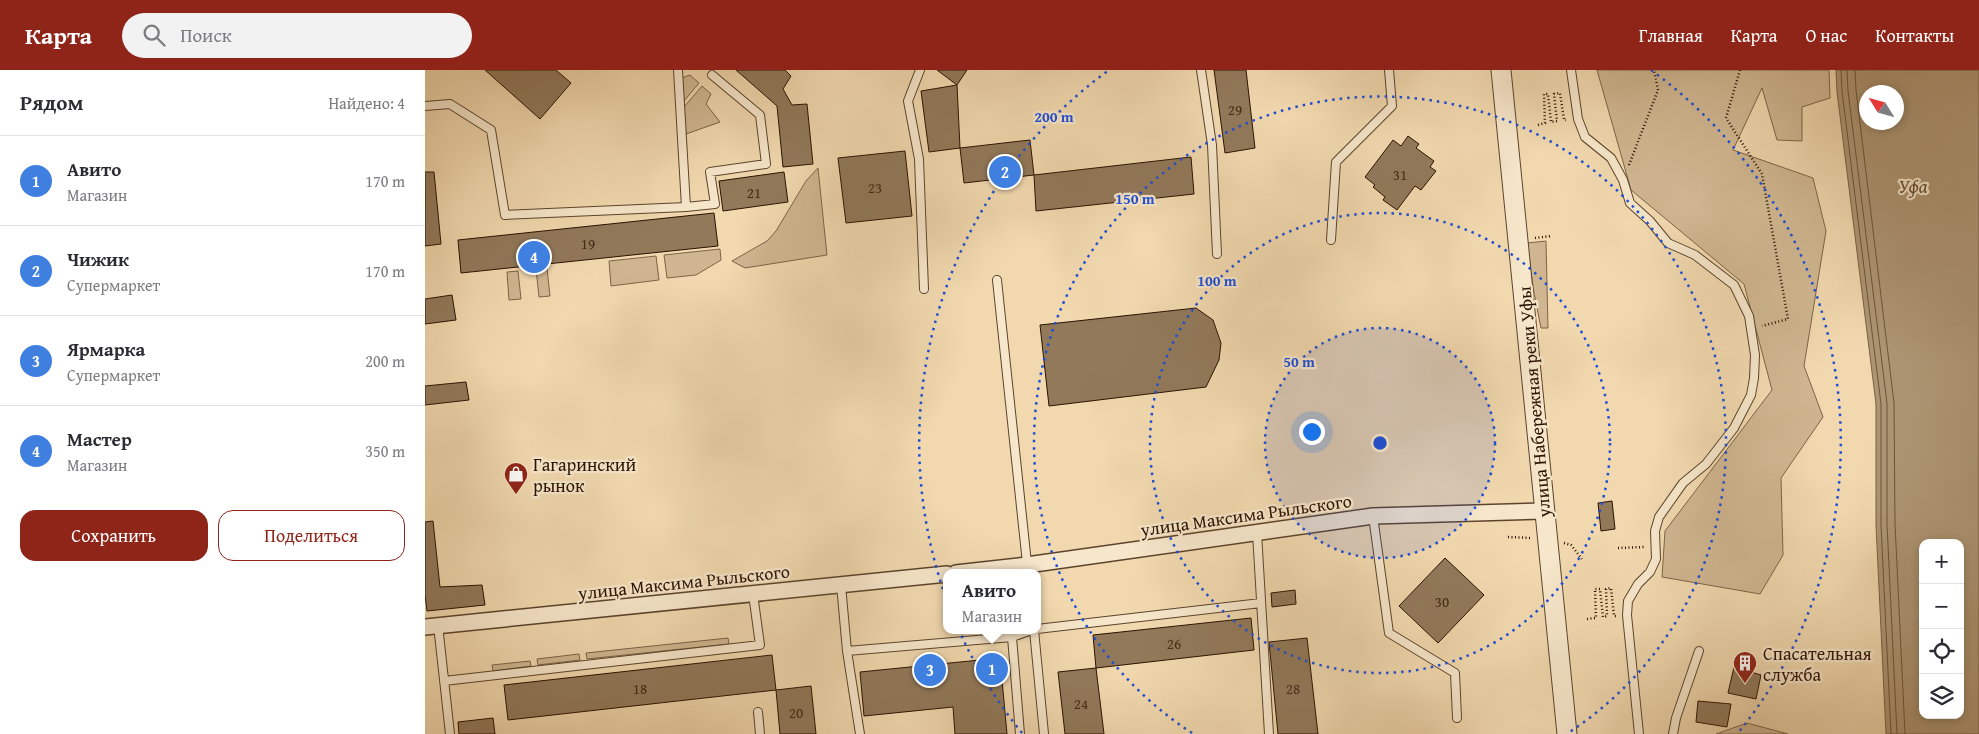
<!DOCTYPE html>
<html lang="ru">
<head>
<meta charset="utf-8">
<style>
  :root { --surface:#fff; --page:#f2f2f3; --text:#2b2b33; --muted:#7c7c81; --line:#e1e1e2; --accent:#8f2418 }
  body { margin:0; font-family:"Gentium Book Plus",serif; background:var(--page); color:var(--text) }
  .controls { position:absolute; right:15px; bottom:15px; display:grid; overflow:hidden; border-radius:10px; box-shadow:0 2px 8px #0003 }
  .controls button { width:45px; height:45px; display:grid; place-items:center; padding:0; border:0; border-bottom:1px solid var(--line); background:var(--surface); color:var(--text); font:25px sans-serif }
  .compass { position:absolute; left:1434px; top:15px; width:45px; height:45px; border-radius:50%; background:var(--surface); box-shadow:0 2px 8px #0003; rotate:307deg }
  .you { position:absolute; left:886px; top:361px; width:18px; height:18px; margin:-12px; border:4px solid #fff; border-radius:50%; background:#1a73e8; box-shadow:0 0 0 8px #1a73e833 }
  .badge { display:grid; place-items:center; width:32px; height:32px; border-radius:50%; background:var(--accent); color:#fff; font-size:16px; font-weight:700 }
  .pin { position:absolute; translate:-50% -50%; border:2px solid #fff; box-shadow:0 1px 5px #0006 }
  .popup { position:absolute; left:518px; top:499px; width:98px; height:65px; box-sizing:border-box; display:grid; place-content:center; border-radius:10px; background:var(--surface); filter:drop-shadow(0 1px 4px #0005); font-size:16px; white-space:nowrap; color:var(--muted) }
  .popup b { font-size:19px; color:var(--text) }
  .popup::after { content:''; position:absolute; left:50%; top:100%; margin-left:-10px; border:10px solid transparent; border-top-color:var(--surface) }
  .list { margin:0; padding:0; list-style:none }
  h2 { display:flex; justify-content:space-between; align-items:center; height:65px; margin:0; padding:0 20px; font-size:21px }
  h2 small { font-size:16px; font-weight:400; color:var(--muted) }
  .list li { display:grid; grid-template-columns:32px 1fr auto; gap:15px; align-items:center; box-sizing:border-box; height:90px; padding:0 20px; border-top:1px solid var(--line) }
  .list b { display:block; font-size:19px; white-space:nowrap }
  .list p { margin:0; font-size:16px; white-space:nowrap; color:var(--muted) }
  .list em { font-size:16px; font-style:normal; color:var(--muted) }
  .actions { display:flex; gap:10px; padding:15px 20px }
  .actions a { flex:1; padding:11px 0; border:1px solid var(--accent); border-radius:15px; text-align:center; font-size:18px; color:var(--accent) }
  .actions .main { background:var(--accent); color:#fff }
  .icon { flex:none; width:28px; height:28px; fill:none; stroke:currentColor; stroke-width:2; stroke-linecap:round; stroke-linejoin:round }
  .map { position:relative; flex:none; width:1554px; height:664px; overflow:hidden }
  header { display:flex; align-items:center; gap:30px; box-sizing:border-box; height:70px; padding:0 25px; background:var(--accent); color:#fff }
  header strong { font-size:24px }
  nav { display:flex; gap:28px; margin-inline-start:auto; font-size:18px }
  .search { width:350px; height:45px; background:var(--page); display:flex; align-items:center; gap:12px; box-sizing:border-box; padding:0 18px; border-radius:28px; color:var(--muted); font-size:19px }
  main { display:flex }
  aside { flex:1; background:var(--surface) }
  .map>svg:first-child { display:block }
</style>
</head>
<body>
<header>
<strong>Карта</strong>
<div class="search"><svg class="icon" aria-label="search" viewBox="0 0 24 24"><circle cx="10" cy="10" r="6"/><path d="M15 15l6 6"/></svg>Поиск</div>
<nav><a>Главная</a><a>Карта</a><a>О нас</a><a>Контакты</a></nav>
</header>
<main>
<aside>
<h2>Рядом<small>Найдено: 4</small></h2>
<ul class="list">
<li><span class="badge" style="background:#3f7fe0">1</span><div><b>Авито</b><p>Магазин</p></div><em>170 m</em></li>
<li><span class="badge" style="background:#3f7fe0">2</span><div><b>Чижик</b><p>Супермаркет</p></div><em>170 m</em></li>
<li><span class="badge" style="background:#3f7fe0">3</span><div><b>Ярмарка</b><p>Супермаркет</p></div><em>200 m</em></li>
<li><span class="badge" style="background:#3f7fe0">4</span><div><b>Мастер</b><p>Магазин</p></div><em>350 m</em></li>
</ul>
<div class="actions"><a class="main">Сохранить</a><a>Поделиться</a></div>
</aside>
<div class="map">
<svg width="1554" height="664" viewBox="0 0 1554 664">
  <rect width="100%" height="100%" fill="#f1d8ae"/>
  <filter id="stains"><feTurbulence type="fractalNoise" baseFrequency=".004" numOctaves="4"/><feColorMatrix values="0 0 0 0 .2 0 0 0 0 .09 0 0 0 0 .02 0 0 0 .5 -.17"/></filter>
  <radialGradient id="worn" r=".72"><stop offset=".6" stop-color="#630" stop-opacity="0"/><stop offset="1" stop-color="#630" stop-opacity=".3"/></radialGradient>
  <path fill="#cfb690" stroke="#7c6448" d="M1172 0H1404L1405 28 1377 37V71L1352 70 1337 18 1308 80 1388 108 1401 161 1379 296 1398 347 1356 408 1358 485 1335 524 1237 507 1240 461 1347 320 1319 214 1206 120Z
    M265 5 274 13 259 31 256 10 259 7Z
    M277 16 286 24 281 34 295 52 261 64 259 37Z
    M393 98 402 185 320 198 307 191 342 171 351 161 381 111Z
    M1121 171 1123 258H1116L1109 223 1102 173Z
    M295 179 296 190 271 205 242 208 239 185Z
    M231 186 234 210 186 216 184 191Z
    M122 198 125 226 114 227 111 199Z
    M93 201 96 229 84 230 82 202Z
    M303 568 304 574 162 589 161 583Z
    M154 584 155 590 113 595 112 589Z
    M105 591 106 596 68 601 67 595Z
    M1322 653 1363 664H1291Z"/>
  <path fill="#ad9573" stroke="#796145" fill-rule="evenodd" d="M1411 0H1554V664H1461L1451 455V334L1412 22ZM1442 22H1472V52H1442ZM1498 473H1535V645H1498Z"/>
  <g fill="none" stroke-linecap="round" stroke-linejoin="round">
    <path stroke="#6c543a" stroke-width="1" d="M1416 0 1417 21 1456 334V455L1466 664
      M1422 0 1423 21 1462 333V454L1472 664
      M1430 0 1431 20 1469 333 1470 454 1480 664"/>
  </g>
  <path fill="#91795a" stroke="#2a1200" d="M60 0H131L146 13 115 49Z
    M311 0H360L366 6 358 19 367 35 382 34 388 94 358 97 352 36Z
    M512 0H542L532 15Z
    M789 0H821L830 78 800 83Z
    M532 15 535 78 504 82 496 21Z
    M983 66 994 74 991 78 1009 91 1005 97 1011 101 996 120 990 116 972 140 958 130 960 127 948 117 950 115 940 107 968 70 976 76Z
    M605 70 609 105 539 113 535 78Z
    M480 81 487 146 421 153 413 88Z
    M766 87 769 124 611 141 609 105Z
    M0 102H9L16 174 0 176Z
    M359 102 363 132 298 141 294 111Z
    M289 143 293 176 36 203 33 170Z
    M27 225 31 250 0 254V229Z
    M771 238 788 250 796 273 794 290 781 317 624 336 615 255Z
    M41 312 44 330 0 335V316Z
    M1187 431 1190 459 1176 461 1173 433Z
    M8 451 15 517 57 515 60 535 2 541 0 525V452Z
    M1020 488 1059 525 1013 573 974 536Z
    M870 520 871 534 847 537 846 523Z
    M826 548 829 580 671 598 668 565Z
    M882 568 893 664H853L844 572Z
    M347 585 351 620 83 650 79 615Z
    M575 588 582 664H530L528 637 439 646 435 602Z
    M1309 597 1336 605 1331 629 1303 623Z
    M671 598 679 664H640L633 602Z
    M386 616 391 664H355L351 620Z
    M1273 631 1306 634 1302 657 1271 652Z
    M68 648 70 664H34L33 652Z"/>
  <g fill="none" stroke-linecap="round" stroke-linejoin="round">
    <g stroke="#5c442c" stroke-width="10">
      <path id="service" d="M253 0 261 137
        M495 0 483 31 494 89 499 219
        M776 0 787 75 792 184
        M1146 0 1153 49 1160 67 1186 88 1198 110 1205 133 1225 151 1243 173 1270 185 1309 215 1324 246 1330 285 1329 308 1326 325 1309 358 1281 394 1258 413 1234 447 1230 461 1231 489 1225 502 1213 514 1203 531 1202 545 1214 664
        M0 36 25 34 66 60 80 145 261 137 290 134 285 102 341 94 335 45 287 5
        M906 170 911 92 967 36 964 0
        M572 210 603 503
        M948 446 964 563 1030 603 1032 648
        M832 463 844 664
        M416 515 422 581 435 664
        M13 555 25 664
        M612 559 836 533
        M609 560 619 664
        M587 567 595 664
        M422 581 587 567 607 560
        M19 611 335 575 328 524
        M333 642 335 664
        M1248 664 1251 648 1274 581"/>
    </g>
    <g stroke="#5c442c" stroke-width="18">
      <path id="minor" d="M531 503 602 495 948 446 1119 441
        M0 557 522 504"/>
    </g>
    <g stroke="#5c442c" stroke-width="21">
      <path id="tertiary" d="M1076 0 1142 664"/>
    </g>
    <path stroke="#2a1200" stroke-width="2.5" stroke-dasharray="1 2.5" stroke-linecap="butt" d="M1315 0 1301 48 1337 104 1363 249 1337 256
      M1113 55 1120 53 1119 24H1123L1126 52 1132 51 1129 24 1135 23 1139 50H1141
      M1204 95 1233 20 1229 0
      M1110 168 1126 166
      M1083 467 1107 468
      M1139 473 1146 475 1157 489
      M1193 478 1219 477
      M1162 549 1171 548 1170 519H1175L1178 547 1182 546 1181 519 1186 518 1189 546H1191"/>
    <use href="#service" stroke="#f6e6ca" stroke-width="8"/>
    <use href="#minor" stroke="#f6e6ca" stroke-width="15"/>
    <use href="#tertiary" stroke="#f6e6ca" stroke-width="19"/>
  </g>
  <circle cx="955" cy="373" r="115" fill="#1d4ed8" fill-opacity=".12"/>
  <g fill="none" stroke="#1d4ed8" stroke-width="2.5" stroke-dasharray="2.5 5">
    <circle cx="955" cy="373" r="115"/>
    <circle cx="955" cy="373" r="230"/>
    <path d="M767 663A346 346 0 1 1 1143 663"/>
    <path d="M597 663A461 461 0 0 1 684 0M1226 0A461 461 0 0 1 1313 663"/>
  </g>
  <defs>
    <g id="shop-pin" transform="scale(1.25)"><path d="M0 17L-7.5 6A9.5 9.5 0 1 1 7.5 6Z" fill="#8f2418" stroke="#f6e6ca"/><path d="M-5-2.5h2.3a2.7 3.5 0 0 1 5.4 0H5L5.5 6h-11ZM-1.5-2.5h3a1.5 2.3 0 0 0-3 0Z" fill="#fff"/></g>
    <g id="building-pin" transform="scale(1.25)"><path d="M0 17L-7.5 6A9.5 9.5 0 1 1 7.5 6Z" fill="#8f2418" stroke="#f6e6ca"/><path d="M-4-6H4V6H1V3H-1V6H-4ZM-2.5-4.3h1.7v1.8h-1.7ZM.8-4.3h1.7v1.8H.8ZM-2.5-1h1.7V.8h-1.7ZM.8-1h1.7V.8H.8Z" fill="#fff"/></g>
  </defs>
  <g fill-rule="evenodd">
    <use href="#shop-pin" x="91" y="404"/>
    <use href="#building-pin" x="1320" y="593"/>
  </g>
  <g text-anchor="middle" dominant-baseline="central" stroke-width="4.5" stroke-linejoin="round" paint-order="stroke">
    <g font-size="15" fill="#442c16">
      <text x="810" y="39">29</text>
      <text x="975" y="104">31</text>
      <text x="450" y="117">23</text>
      <text x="329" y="122">21</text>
      <text x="163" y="173">19</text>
      <text x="1017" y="531">30</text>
      <text x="749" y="573">26</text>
      <text x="215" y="618">18</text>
      <text x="868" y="618">28</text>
      <text x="656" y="633">24</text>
      <text x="371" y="642">20</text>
    </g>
    <g font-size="18" fill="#2a1200" stroke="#f6e6ca">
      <text transform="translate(1109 332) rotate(-95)">улица Набережная реки Уфы</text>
      <text transform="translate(821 445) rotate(-8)">улица Максима Рыльского</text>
      <text transform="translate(259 512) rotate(-6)">улица Максима Рыльского</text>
    </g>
    <g font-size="18" fill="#2a1200" stroke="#f6e6ca" text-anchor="start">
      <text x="108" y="394">Гагаринский<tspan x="108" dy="21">рынок</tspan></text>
      <text x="1338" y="583">Спасательная<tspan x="1338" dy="21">служба</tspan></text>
    </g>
    <g font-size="19" font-style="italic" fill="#5e462e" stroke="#f6e6ca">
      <text x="1488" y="116">Уфа</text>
    </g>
  </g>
  <circle cx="955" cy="373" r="8" fill="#1d4ed8" stroke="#f6e6ca" stroke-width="2.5"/>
  <g font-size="15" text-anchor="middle" font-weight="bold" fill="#1d4ed8" stroke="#f6e6ca" stroke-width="4.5" stroke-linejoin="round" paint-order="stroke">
    <text x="629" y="52">200 m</text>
    <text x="710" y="134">150 m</text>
    <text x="792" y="216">100 m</text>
    <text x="874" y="297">50 m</text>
  </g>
  <rect width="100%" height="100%" filter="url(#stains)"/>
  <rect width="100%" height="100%" fill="url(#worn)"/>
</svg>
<div class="controls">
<button>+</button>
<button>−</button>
<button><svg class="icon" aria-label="locate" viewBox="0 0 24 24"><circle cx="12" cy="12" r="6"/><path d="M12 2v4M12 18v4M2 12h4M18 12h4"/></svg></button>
<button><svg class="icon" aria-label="layers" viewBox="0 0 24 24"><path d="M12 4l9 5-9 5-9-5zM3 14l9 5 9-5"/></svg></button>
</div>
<svg class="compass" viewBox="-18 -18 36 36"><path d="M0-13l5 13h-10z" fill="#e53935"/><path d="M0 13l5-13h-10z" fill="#7c7c81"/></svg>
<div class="you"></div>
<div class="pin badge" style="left:567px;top:599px;background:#3f7fe0">1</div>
<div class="popup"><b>Авито</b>Магазин</div>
<div class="pin badge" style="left:580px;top:102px;background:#3f7fe0">2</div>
<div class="pin badge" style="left:505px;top:600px;background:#3f7fe0">3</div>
<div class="pin badge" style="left:109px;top:187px;background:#3f7fe0">4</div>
</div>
</main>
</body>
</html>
